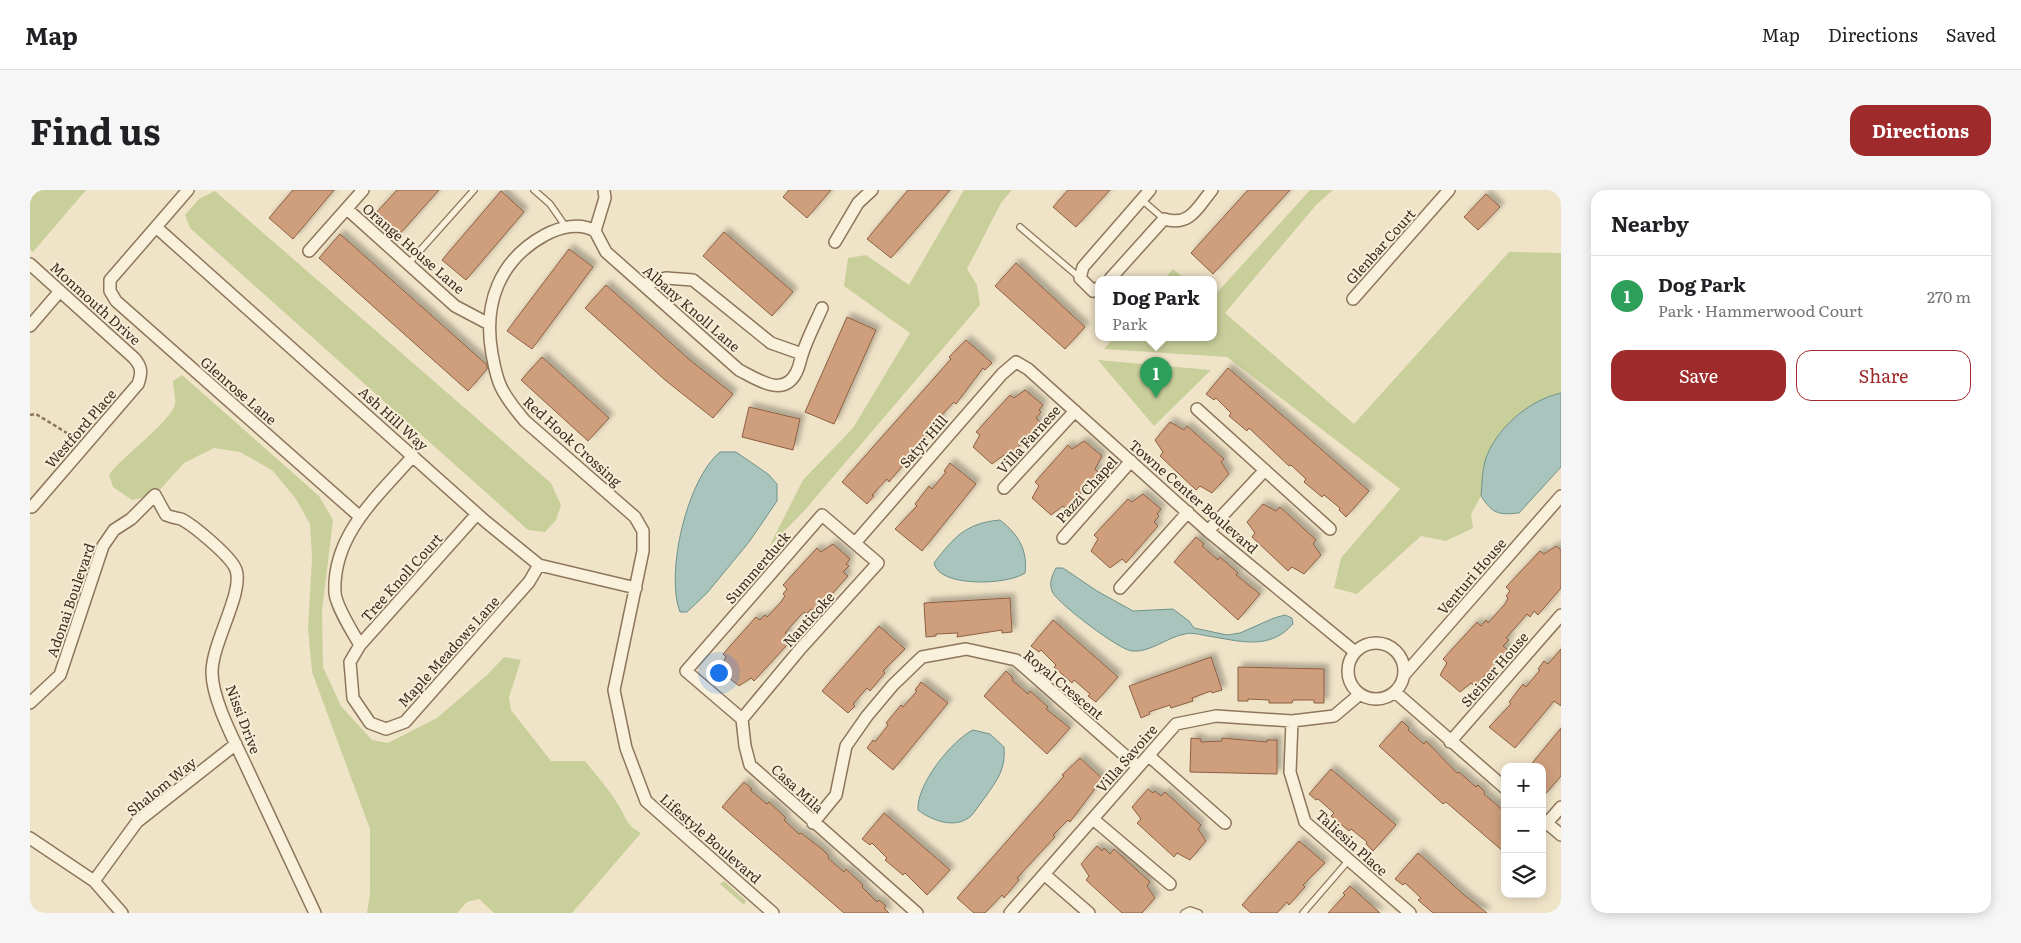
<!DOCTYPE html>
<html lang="en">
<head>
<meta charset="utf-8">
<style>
  :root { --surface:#fff; --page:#f6f6f6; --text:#202124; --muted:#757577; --line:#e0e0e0; --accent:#9e2a2b }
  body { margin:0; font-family:Literata,serif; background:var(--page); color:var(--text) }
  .controls { position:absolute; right:15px; bottom:15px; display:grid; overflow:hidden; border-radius:10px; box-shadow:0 2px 12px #0003 }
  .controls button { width:45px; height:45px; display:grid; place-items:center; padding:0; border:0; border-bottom:1px solid var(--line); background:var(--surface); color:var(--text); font:25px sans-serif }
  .you { position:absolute; left:688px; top:482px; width:18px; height:18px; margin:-12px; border:4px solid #fff; border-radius:50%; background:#1a73e8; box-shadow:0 0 0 8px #1a73e833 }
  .badge { display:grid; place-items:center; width:32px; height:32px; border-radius:50%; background:var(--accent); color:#fff; font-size:16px; font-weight:700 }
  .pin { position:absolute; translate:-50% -41px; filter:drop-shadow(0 1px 2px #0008) }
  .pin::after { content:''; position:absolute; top:26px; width:18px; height:15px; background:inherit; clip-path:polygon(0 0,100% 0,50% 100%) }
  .popup { position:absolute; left:1065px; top:86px; width:122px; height:65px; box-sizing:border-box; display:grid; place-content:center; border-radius:10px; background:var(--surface); filter:drop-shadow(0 1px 4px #0005); font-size:16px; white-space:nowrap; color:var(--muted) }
  .popup b { font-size:19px; color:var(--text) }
  .popup::after { content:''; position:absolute; left:50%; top:100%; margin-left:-10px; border:10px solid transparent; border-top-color:var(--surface) }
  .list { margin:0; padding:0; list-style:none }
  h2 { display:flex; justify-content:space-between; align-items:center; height:65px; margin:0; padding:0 20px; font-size:21px }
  h2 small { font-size:16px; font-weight:400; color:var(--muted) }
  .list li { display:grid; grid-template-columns:32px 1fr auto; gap:15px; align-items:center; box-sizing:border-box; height:80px; padding:0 20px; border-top:1px solid var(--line) }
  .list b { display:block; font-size:19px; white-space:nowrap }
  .list p { margin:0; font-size:16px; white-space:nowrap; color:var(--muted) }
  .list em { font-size:16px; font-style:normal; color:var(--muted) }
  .actions { display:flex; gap:10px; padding:15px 20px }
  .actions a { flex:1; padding:11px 0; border:1px solid var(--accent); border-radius:15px; text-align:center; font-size:18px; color:var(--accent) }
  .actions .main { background:var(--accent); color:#fff }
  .icon { flex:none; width:28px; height:28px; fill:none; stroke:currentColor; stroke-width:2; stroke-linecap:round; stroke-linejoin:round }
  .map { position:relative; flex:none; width:1531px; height:723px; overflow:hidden; border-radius:15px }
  header { display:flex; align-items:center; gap:30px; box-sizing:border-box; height:70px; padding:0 25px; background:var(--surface); border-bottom:1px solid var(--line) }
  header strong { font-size:24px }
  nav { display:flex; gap:28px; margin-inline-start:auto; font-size:18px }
  .intro { display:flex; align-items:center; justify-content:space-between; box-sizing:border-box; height:120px; padding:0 30px }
  h1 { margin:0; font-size:35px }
  .button { padding:12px 22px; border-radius:15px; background:var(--accent); color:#fff; font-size:18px; font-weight:700 }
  main { display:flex; gap:30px; padding:0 30px }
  aside { flex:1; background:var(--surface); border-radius:15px; box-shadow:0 2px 12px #0003 }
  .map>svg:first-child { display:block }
</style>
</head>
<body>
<header>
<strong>Map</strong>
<nav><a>Map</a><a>Directions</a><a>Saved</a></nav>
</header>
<div class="intro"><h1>Find us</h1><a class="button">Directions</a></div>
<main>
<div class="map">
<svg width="1531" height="723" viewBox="0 0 1531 723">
  <defs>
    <filter id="shadow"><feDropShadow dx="4.5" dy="-4.5" stdDeviation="2.5" flood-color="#0004"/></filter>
  </defs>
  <rect width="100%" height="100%" fill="#f0e4c8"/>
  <path fill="#c9cf9b" d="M0 0H56L3 62 0 59Z
    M934 0H982L971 13 937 79 947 95 950 115 774 321 739 357 773 290 823 238 880 143 814 96 818 68 836 65 879 95Z
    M1280 0H1303L1287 14 1195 123 1324 234 1479 62 1531 63V203L1522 205 1455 271 1451 306 1441 324 1443 338 1416 351 1391 346 1327 404 1304 398 1311 368 1370 299 1197 167 1074 159 1084 147H1184V106Z
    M185 1 521 293 531 315 526 330 515 342 498 340 160 38 155 25 169 9Z
    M1143 79 1155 89H1134Z
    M1068 170 1181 180 1124 236Z
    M152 185 289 306 303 330 292 421 293 477 311 516 342 550 358 553 407 528 457 485 474 467 491 470 479 507 481 520 521 571H555C566 585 578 598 587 613 597 627 594 634 611 643L542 723H464L449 709 437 712 427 723H337L340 703V639L282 482 278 437 282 368 280 334 266 309 242 280 210 262 184 258 154 273 125 305 102 310 83 297 79 285C92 266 141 232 145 214 146 207 143 198 143 191Z
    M694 691 716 711 714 715 690 694Z"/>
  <path fill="#a9c4bc" stroke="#6f938a" d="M1531 203V277L1489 323C1468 325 1463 324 1451 306 1452 295 1452 282 1455 271 1465 239 1499 210 1531 203Z
    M690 262H706L738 284 747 294V311L719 352 677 403 657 422H650C635 383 657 289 690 262Z
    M970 330C988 344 998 360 995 383 978 395 909 398 904 373 924 347 936 333 970 330Z
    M1026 378H1033L1067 401 1103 421 1143 419 1159 431 1164 438 1197 445 1210 443 1244 428 1255 425 1262 428 1263 434C1239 461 1210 451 1178 446 1171 445 1162 442 1155 444 1137 447 1120 463 1102 461 1089 460 1029 414 1023 403 1018 394 1022 386 1026 378Z
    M943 540 960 544 974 557C976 578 968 589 956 606 951 612 947 619 942 625 927 640 902 631 888 620 886 595 922 550 943 540Z"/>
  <path fill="#cf9f7d" stroke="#8d5f41" filter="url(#shadow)" d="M263 0H304L263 49 239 28Z
    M367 0H409L368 46 344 25Z
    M759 0H801L777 28 753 7Z
    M878 0H920L861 68 837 49Z
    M1038 0H1080L1046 37 1023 17Z
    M1218 0H1260L1183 84 1161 63Z
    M471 1 494 22 436 90 412 70Z
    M1456 4 1470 17 1448 40 1434 27Z
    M694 42 763 102 742 126 673 66Z
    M310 44 457 175V179L438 201 289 68Z
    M539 59 563 77 502 159 477 141Z
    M986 73 1055 137 1035 159 965 96Z
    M576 95 661 171 703 204 683 228 635 190 555 118Z
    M817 127 846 140 804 234 775 222Z
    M936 150 962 173 955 180 953 178 926 214 924 212 909 228 911 229 893 251 887 257 886 256 872 272 874 274 859 292 857 289 842 305 844 306 837 314 812 292 921 169 919 167Z
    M512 167 579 228 558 251 491 190Z
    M1198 178 1339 301 1316 327 1309 320 1310 318 1294 305 1292 307 1274 292 1276 289 1261 275 1259 276 1219 238 1217 241 1199 226 1201 223 1186 208 1184 210 1176 204Z
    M995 200 1013 215 1009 220 1011 222 1006 228 1010 232 978 269 974 265 962 274 943 257 950 245 946 242 980 205 984 208Z
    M719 217 770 229 763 260 712 247Z
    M1140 232 1154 240 1157 236 1194 269 1191 272 1199 284 1182 303 1170 296 1166 300 1130 266 1133 262 1125 250Z
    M1054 251 1072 266 1065 279 1069 283 1036 320 1033 316 1021 325 1002 308 1009 296 1005 292 1038 255 1042 259Z
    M920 273 946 294 892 361 865 339 887 316 885 314 899 296 902 299 916 282 914 281Z
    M1113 304 1131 319 1127 324 1129 326 1124 332 1128 336 1096 373 1092 369 1080 378 1061 361 1068 349 1064 345 1098 309 1102 312Z
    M1233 314 1246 321 1250 317 1286 350 1283 354 1291 365 1274 384 1262 377 1258 381 1222 347 1225 343 1217 332Z
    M1166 347 1174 354 1172 356 1188 370 1190 367 1208 383 1206 385 1230 404 1208 430 1144 372Z
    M803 354 820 369 816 374 819 376 813 382 818 386 785 423 781 419 777 424 774 422 769 427 755 443 758 445 753 451 757 455 724 491 721 488 709 496 689 480 696 467 693 464 726 427 730 430 735 425 737 427 751 412 755 406 753 404 757 399 753 395 787 358 791 362Z
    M1526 356 1531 360V398L1508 425 1504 421 1500 427 1497 424 1492 430 1476 448 1479 450 1473 456 1478 460 1445 496 1441 493 1430 502 1410 485 1417 473 1413 469 1447 432 1451 436 1456 430 1458 433 1475 414 1478 408 1476 406 1480 401 1476 397 1510 361 1514 364Z
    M980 408 982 442 972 443V440L927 447 928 443 906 444V446L896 447 894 413Z
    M1023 430 1088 487 1066 512 1058 506 1060 504 1044 490 1042 493 1024 477 1026 475 1011 460 1009 462 1001 456Z
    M849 436 875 459 853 481 855 483 840 501 837 498 823 514 825 516 818 523 792 501Z
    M1531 459V516L1524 511 1485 558 1459 537 1481 514 1479 512 1493 494 1496 497 1510 480 1508 479 1514 471 1518 474Z
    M1181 467 1192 500 1182 503 1181 501 1162 508 1163 511 1141 518 1140 515 1119 522 1120 524 1111 528 1099 496Z
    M1208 477 1294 479V513H1284V510H1263L1262 513H1239V510L1218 509V511H1208Z
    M976 481 983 488 982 490 998 504 1000 501 1018 517 1016 519 1040 538 1017 564 954 506Z
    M891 492 918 513 863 580 837 558 843 550 845 552 858 535 856 533 871 515 873 517 887 501 885 500Z
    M1372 531 1379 538 1378 540 1394 554 1396 551 1427 583 1429 582 1446 597 1448 595 1455 602 1454 604 1475 622V663L1416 612 1413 614 1349 556Z
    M1531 538V586L1512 608V577H1499Z
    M1161 548 1171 549V552L1192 551V548L1237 552V550H1247V584L1160 582Z
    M1050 568 1075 591 1068 598 1067 596 1040 632 1038 630 1023 645 1025 647 987 688 989 690 974 708 972 705 955 723H944L927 708 1034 586 1032 585Z
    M1301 579 1366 635 1343 661 1336 654 1337 652 1321 639 1319 641 1301 626 1304 623 1288 609 1286 610 1279 604Z
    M714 592 722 599 720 600 737 614 739 612 756 628 754 630 769 644 771 643 792 659 799 666 798 668 814 682 816 679 833 695 832 697 847 712 849 710 856 716 854 718 859 723H814L692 617Z
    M1118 599 1123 603 1125 601 1131 606 1135 602 1171 635 1168 639 1176 651 1160 670 1147 663 1144 667 1107 633 1111 629 1102 617Z
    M854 623 920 680 897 705 875 683 873 685 855 670 857 668 842 653 840 655 832 649Z
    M1269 651 1295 673 1273 695 1275 697 1259 715 1257 712 1247 723H1221L1212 715Z
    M1067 656 1072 661 1074 658 1080 664 1084 659 1120 692 1117 696 1125 708 1112 723H1092L1056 690 1059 686 1051 674Z
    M1388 663 1434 705 1457 723H1403L1388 710 1391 708 1375 693 1373 695 1365 689Z
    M1320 696 1350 723H1298L1315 705 1313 703Z"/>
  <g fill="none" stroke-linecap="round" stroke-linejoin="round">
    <g stroke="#8d765c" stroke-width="8">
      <path id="lane" d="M504 0 520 14 536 37
        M1112 10 1134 29
        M990 37 1050 88
        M378 74 444 0
        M1154 723 1160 720 1169 723
        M1273 723 1319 670"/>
    </g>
    <g stroke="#8d765c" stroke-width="14">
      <path id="street" d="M158 0 80 90V101L86 111 329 326
        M317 19 425 116 459 134
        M126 37 455 331 509 375 606 398
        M565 41C550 32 530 37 515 45 469 70 453 114 462 164 464 174 466 187 471 197 477 210 486 220 495 231L605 327 613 341V361L584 500 596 558 616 611 743 723
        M565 41 576 62 709 180C727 189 753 208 766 183 769 178 770 171 772 165 777 149 785 134 792 118
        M565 41 575 8 574 0
        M805 52 828 13 842 0
        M279 61 333 0
        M0 74 104 168C112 177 112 183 108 194L2 317
        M1080 89 1134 29C1160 37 1167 18 1182 0
        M613 95 636 88 663 90 741 153 772 164
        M1068 98 1063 101 1050 88 1053 77 1120 0
        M1323 109 1419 0
        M0 136 30 101
        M1167 219 1300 339
        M974 298 1045 221
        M447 324 330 455 320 472 323 508 340 533 356 539 375 532 499 392 509 375
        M1178 341 1235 280
        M1033 348 1101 271
        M825 353 972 184 986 172 998 179 1178 341 1325 462
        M1090 398 1158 322
        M1318 481a28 28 0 1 1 56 0a28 28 0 1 1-56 0Z
        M330 455C323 443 306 416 305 403 302 345 348 306 383 266
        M1374 485 1531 306
        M1365 502 1475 598
        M0 513 30 485 73 356 84 340 101 329 125 305 136 325C141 327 146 328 151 329 163 335 202 367 206 380 214 402 182 453 182 482 182 510 205 552 217 578 240 626 262 675 285 723
        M712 529 771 458 848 373 792 325 656 481 712 529 715 556 720 575 887 723
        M1262 531 1260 582 1275 632 1380 723
        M1420 552 1531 425
        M1119 566 1195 633
        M1063 629 1140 694
        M1512 629 1531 645
        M783 633 806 605 816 556 837 526 863 495 892 467 936 459 986 470 1108 577
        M1517 633 1531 617
        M0 648 64 691 92 723
        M1014 684 1059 723
        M64 691 107 632 206 554
        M980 723 1146 534 1186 526 1262 531 1304 526 1330 504"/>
    </g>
    <path stroke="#8d765c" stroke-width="2.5" stroke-dasharray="4 2.5" stroke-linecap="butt" d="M0 225 6 224 45 248"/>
    <use href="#lane" stroke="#faf1dc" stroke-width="5.5"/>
    <use href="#street" stroke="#faf1dc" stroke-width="11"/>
  </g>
  <g text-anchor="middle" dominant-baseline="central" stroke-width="4" stroke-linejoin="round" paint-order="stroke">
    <g font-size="14" fill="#3d2e20" stroke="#f7eed8">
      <text transform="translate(1350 56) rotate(-48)">Glenbar Court</text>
      <text transform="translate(384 58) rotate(41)">Orange House Lane</text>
      <text transform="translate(66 113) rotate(42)">Monmouth Drive</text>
      <text transform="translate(662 118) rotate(41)">Albany Knoll Lane</text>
      <text transform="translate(209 200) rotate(41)">Glenrose Lane</text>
      <text transform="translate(364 228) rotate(42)">Ash Hill Way</text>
      <text transform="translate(50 238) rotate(-49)">Westford Place</text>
      <text transform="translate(998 249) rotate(-48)">Villa Farnese</text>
      <text transform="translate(543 251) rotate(42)">Red Hook Crossing</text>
      <text transform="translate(893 251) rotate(-49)">Satyr Hill</text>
      <text transform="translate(1056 299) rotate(-48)">Pazzi Chapel</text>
      <text transform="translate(1164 306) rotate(41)">Towne Center Boulevard</text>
      <text transform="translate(727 377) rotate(-49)">Summerduck</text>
      <text transform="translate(1441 386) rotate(-49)">Venturi House</text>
      <text transform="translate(371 387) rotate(-48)">Tree Knoll Court</text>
      <text transform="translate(40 410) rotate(-71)">Adonai Boulevard</text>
      <text transform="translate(778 429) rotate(-48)">Nanticoke</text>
      <text transform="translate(418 461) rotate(-48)">Maple Meadows Lane</text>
      <text transform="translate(1464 479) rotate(-49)">Steiner House</text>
      <text transform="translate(1034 494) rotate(40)">Royal Crescent</text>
      <text transform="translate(214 529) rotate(69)">Nissi Drive</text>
      <text transform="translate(1096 568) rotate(-49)">Villa Savoire</text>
      <text transform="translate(131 596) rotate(-39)">Shalom Way</text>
      <text transform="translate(768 598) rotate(42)">Casa Mila</text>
      <text transform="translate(681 648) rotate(41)">Lifestyle Boulevard</text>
      <text transform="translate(1322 652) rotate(42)">Taliesin Place</text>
    </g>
  </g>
</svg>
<div class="controls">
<button>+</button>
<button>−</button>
<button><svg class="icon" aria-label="layers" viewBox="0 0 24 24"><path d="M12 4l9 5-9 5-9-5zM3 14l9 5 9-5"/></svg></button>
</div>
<div class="you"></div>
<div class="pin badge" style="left:1126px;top:208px;background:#2e9e5b">1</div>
<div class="popup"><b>Dog Park</b>Park</div>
</div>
<aside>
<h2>Nearby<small></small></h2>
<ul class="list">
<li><span class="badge" style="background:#2e9e5b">1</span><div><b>Dog Park</b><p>Park · Hammerwood Court</p></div><em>270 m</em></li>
</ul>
<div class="actions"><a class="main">Save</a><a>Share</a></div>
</aside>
</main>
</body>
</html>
